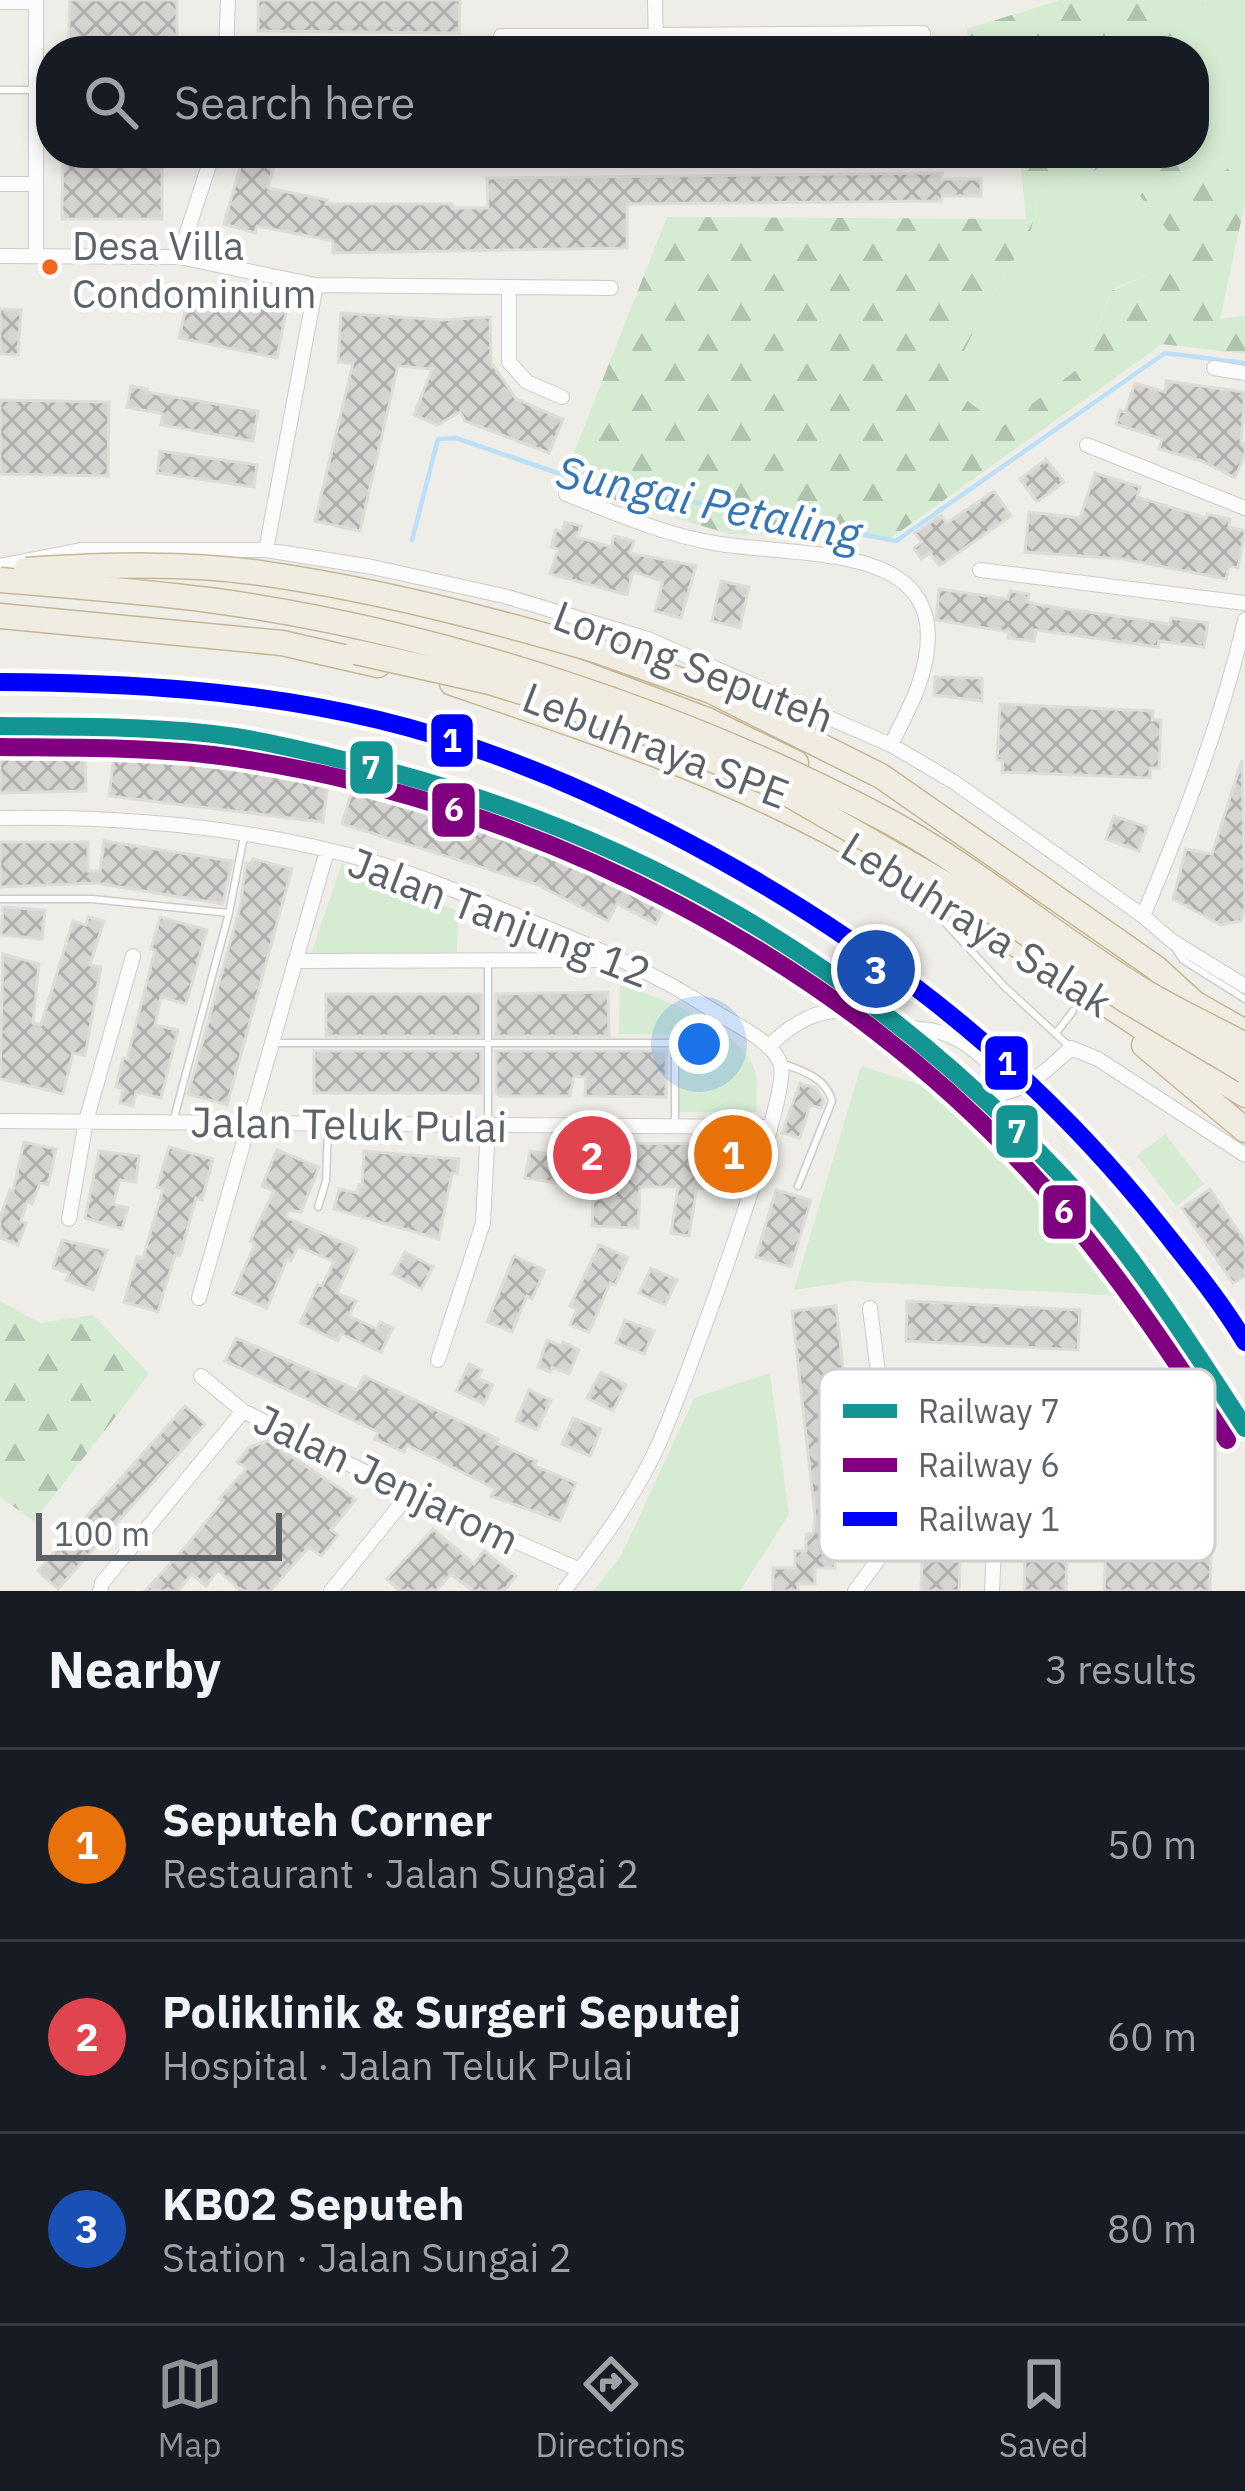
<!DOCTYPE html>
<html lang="en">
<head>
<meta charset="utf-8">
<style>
  :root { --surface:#171b24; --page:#242831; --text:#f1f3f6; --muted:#9ea1a6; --line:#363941; --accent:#909395 }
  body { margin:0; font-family:"IBM Plex Sans",sans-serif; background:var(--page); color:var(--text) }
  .scale { position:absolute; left:36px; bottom:30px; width:246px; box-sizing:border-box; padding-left:12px; border:6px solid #5d6268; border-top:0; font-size:33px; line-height:42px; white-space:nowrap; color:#5d6268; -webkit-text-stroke:9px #fff; paint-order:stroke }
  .you { position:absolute; left:699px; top:1044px; width:42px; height:42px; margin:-30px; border:9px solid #fff; border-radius:50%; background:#1a73e8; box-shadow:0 0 0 18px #1a73e833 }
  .badge { display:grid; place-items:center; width:78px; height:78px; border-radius:50%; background:var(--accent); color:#fff; font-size:39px; font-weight:700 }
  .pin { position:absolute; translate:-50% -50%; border:6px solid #fff; box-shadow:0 3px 12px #0006 }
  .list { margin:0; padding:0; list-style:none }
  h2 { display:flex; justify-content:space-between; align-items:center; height:156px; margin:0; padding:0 48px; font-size:51px }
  h2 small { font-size:39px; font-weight:400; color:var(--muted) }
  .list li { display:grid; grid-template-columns:78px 1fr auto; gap:36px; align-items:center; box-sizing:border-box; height:192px; padding:0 48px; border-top:3px solid var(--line) }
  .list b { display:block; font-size:45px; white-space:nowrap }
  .list p { margin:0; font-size:39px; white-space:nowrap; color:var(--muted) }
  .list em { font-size:39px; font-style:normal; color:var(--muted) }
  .icon { flex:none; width:66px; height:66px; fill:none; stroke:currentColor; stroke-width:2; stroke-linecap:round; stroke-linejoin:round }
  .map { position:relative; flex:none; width:1245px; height:1591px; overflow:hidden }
  .search { position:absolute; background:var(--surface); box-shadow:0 6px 18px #0003; left:36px; right:36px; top:36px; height:132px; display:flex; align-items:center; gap:30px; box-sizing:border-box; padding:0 42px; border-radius:48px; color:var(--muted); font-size:45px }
  .sheet { height:732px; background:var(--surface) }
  nav { display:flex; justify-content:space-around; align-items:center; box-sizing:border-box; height:168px; border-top:3px solid var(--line); background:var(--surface); font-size:33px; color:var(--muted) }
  nav a { display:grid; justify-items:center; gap:6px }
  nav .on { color:var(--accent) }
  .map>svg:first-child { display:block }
</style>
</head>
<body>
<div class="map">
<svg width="1245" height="1591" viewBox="0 0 1245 1591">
  <defs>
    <pattern id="forest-firs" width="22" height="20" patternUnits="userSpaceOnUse" patternTransform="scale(3)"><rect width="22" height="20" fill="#d5ecd2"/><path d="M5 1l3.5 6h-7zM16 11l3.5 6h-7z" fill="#b0c3ae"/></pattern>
    <pattern id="building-cross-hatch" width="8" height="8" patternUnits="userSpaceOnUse" patternTransform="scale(3)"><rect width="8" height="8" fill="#d5d4d1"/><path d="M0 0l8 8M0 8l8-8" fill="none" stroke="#b0afad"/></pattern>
  </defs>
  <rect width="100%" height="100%" fill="#eeede8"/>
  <path fill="#d5ecd2" d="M1207 0H1245V184L1194 139V51H1175L1177 26Z
    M1124 153H1174L1140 196 1195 264 1151 273 1111 290 1084 364 1002 427 947 385 987 305 1031 230 1040 191 1082 178Z
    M342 863 458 911 457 952 310 957Z
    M620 983C665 1002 726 1019 752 1064 759 1076 756 1097 757 1112H677L679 1035 619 1034Z
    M861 1066 984 1105 1101 1237 1142 1297 853 1281 794 1290Z
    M1165 1134 1204 1184 1176 1206 1137 1156Z
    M770 1373 789 1514 740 1591H593L621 1556 694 1398Z"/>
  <path fill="url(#forest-firs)" d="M1060 0H1207L1178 26 1175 51H968L967 29Z
    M1194 139 1245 184V203L1220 319 1245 316V354L1162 344 891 538 729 534 592 493 569 465 667 217 1026 219 1020 158 975 160V153H1124L1082 178 1040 191 1031 230 987 305 947 385 1002 427 1084 364 1111 291 1151 273 1194 264 1140 196 1174 153H1194Z
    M0 1301 40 1323 93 1315 149 1374 34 1521 0 1497Z"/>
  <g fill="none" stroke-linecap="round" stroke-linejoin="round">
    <path stroke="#bce0f8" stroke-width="4.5" d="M412 540 438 439 456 438 578 480 896 541 1165 353 1245 363"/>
  </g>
  <path fill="url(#building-cross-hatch)" stroke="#dedcd8" stroke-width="3" d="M70 0H177V37H172V51H68Z
    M258 0H460L459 33 258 31Z
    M63 153H162V219H62Z
    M243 156 274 165 268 188 327 200 326 204H452V208H488L487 178 942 173V179H981V196H942V201L627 204V248L333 253V241L257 226 255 233 224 224Z
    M191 285 287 307 277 358 179 338Z
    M0 309 21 310 18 355 0 354Z
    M341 313 442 320 490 317 491 362 516 399 563 419 549 453 465 421 460 412 437 425 414 415 432 369 398 366 360 531 315 521 353 363 338 362Z
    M1166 381 1245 392 1241 442 1245 444V454L1235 478 1202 461 1159 449 1162 439 1116 424 1120 410 1125 412 1135 383 1165 392Z
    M131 386 147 389 146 392 258 411 253 441 161 425 163 414 127 407Z
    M0 400 109 402 108 476 0 474Z
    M160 451 257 465 254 487 157 473Z
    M1046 459 1064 482 1037 502 1020 479Z
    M1095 473 1140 487 1137 497 1206 518 1207 514 1230 519 1229 527 1245 531 1238 568 1229 566 1226 579 1123 559 1025 552 1029 512 1080 518Z
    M994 491 1011 516 939 566 930 553 921 559 914 548 922 542 915 533 941 515 947 523Z
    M565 522 581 526 577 537 611 547 614 536 634 541 630 553 696 566 681 618 655 611 663 581 633 572 627 595 550 574 558 549 551 547 556 530 562 532Z
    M721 581 749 587 740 628 712 621Z
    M939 589 1008 599 1010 591 1029 594 1028 602 1040 605 1170 624 1171 618 1208 623 1204 647 1159 641 1158 647 1036 630 1034 641 1008 638 1009 632 936 620Z
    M935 677 982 678V701L934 695Z
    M1000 704 1153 711 1152 720H1161L1159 768H1150V778L1002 772 1003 761 997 760Z
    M85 745 86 791 0 793V748Z
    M115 747 329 774 323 822 109 796Z
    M1242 760 1245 908 1241 921 1221 925 1173 899 1186 849 1212 854Z
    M355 781 551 842 643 892 647 885 670 897 656 924 617 904 608 921 536 884 342 824Z
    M1114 816 1147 827 1139 851 1106 839Z
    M104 841 232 861 223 904 95 883 0 887V842H88V871H100Z
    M253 859 292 869 227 1105 188 1094 240 907 246 863 251 864Z
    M3 907 45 910 42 939 1 935Z
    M88 917 104 921 90 965 101 967 85 1056 73 1053 63 1094 0 1079 3 954 39 964 33 1023 41 1025 73 921 86 925Z
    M160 917 207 930 186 1004 161 997 155 1025 178 1030 161 1098 136 1092 133 1106 120 1103 123 1089 116 1087 123 1058 127 1059 155 950 151 949Z
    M608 992 609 1036H496V994Z
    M326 994H481V1036H326Z
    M314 1051H481V1093H314Z
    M496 1051H666V1097L585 1096 586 1077 574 1076 570 1096H500L496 1093Z
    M800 1083 816 1088 824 1101 821 1108 810 1105 800 1138 782 1133Z
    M24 1142 56 1149 48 1185 40 1183 32 1204 27 1202 21 1221 26 1223 18 1245 0 1238V1217L10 1190 13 1191Z
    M595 1143 730 1144 729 1188H697L689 1236 671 1233 678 1187H640L638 1228 592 1226Z
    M169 1147 213 1159 202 1200 196 1198 180 1256 175 1255 158 1312 124 1302 137 1257 143 1258 163 1189 157 1187Z
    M277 1150 319 1167 301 1212 289 1210 286 1217 357 1249 337 1293 356 1301 349 1316 377 1329 380 1322 393 1328 381 1352 341 1334 338 1341 300 1323 318 1284 322 1286 334 1262 298 1246 291 1261 287 1259 267 1308 233 1294 255 1244 250 1241 274 1191 262 1186Z
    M99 1151 139 1156 136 1182 120 1180 113 1204 128 1208 122 1229 85 1218Z
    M364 1151 459 1159 457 1174 452 1173 439 1239 334 1209 339 1189 357 1193 359 1185 362 1186Z
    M530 1151 561 1156 556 1183 525 1178Z
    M1210 1189 1245 1241V1276L1233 1283 1182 1208Z
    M776 1190 811 1200 791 1267 756 1257Z
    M62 1240 107 1250 93 1290 66 1280 69 1273 53 1268Z
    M599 1245 628 1257 615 1285 610 1283 589 1332 570 1325 577 1309 570 1306Z
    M405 1252 433 1267 421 1289 393 1274Z
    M514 1256 545 1270 532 1299 527 1296 512 1332 487 1322Z
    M651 1268 677 1280 665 1305 639 1293Z
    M907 1301 1080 1310 1078 1350 906 1341Z
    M836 1306 858 1500 854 1535H848V1551H835V1568H815V1584H798V1591H773V1568H795V1551H806V1534H813L815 1516 792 1311Z
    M625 1320 654 1331 644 1354 616 1343Z
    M236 1338 357 1390 364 1376 498 1439 496 1443 537 1461 535 1466 576 1483 560 1521 491 1496 495 1489 454 1468 407 1445 404 1452 375 1439 378 1432 225 1361Z
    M547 1340 561 1346 563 1342 579 1350 569 1374 552 1367 550 1372 538 1367Z
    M469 1364 482 1370 478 1378 493 1385 484 1404 456 1391Z
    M601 1372 626 1385 613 1411 587 1398Z
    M529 1390 551 1400 537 1430 516 1421Z
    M909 1400 966 1402 959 1591H921L927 1426 907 1425Z
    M185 1406 205 1424 58 1589 38 1571Z
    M1111 1416 1215 1423 1210 1591H1104Z
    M573 1418 601 1429 590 1456 562 1444Z
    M1029 1422 1070 1423 1066 1591H1024Z
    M268 1441 356 1499 331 1530 338 1535 321 1556 309 1547 270 1591H241L218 1570 206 1586 192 1574 178 1591H145L188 1544 222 1502 219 1499 247 1468 237 1462 249 1447Z
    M433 1529 474 1564 484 1551 516 1576 504 1591H473L451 1574 436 1591H400L387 1579Z"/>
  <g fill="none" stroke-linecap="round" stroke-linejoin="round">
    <g stroke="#cbcbca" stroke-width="9">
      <path id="lane" d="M0 90H32
        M919 895 1005 987 1070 1047
        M0 899H92L229 913
        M1173 945 1183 960 1245 999
        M1056 1033 1073 1011
        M276 1043H675V1123
        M784 1064C804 1071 827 1079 832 1101L798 1186
        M174 1118 229 913 244 836
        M488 1121V961
        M318 1207 326 1181 328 1128"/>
    </g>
    <g stroke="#cbcbca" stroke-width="16">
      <path id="street" d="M36 0V255
        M655 0 656 51
        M0 2H36
        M501 36 923 33
        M226 51 228 0
        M0 184H36
        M0 256 179 257 316 285 611 288
        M179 257 213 153
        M509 288V362L527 382 562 397
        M1214 368 1245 373
        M1087 445 1245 508
        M566 494C615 513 662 534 714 543 806 559 970 538 918 687 911 706 900 726 891 745
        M266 550 316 285
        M0 566 81 550H266L372 567 504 596 648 639 891 745 954 782 1143 916 1172 941 1245 986
        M980 570 1245 603
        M0 818C123 816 251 827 370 861 425 877 479 900 532 922 594 947 656 973 712 1010 732 1023 775 1041 781 1066 790 1101 677 1408 654 1454 630 1504 597 1547 564 1591
        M1143 916C1184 819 1221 723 1245 620
        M295 961 611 960
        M889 1029C956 1024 968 1045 1016 1088
        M768 1047C876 940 922 1106 1002 1093 1029 1089 1052 1065 1071 1048L1098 1059 1245 1155
        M0 1121 770 1127
        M69 1219 86 1121 133 956
        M199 1298 327 851
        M438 1360 483 1223 488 1125
        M201 1376 243 1411 409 1494 580 1570
        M879 1381 1071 1396
        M100 1591 102 1583 243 1411
        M331 1591 409 1494
        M855 1591 878 1560 887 1536 879 1381 870 1308
        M992 1591 1001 1389"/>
    </g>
    <g stroke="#c6b794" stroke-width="27">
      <path id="highway" d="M98 577 267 595 365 614 539 657 707 720 796 763
        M0 616 282 643 378 665
        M592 649 711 691 881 776 1156 968 1192 1001
        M452 683C579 726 708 768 827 831 973 909 1106 1006 1245 1095
        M1178 994 1245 1032
        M1144 1045 1245 1130"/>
    </g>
    <use href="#lane" stroke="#fcfcfc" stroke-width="6"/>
    <use href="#street" stroke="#fcfcfc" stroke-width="14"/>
    <use href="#highway" stroke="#f0ece2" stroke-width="24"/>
    <g stroke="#c6b794" stroke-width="27" stroke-linecap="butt">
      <path id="highway-bridge" d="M26 570C105 565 188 562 267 574 377 590 485 618 592 649
        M0 580C69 586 140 591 209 600 434 630 690 714 890 822 978 870 1055 937 1140 989 1174 1010 1210 1026 1245 1045
        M356 652 490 682 633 727 769 783 1004 918 1127 1001 1245 1071"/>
    </g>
    <use href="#highway-bridge" stroke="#f0ece2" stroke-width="24"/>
    <g stroke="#fff" stroke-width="27">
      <path id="rail-1" d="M0 726C79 727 158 726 236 737 275 743 313 753 352 762 631 829 860 963 1057 1171 1130 1248 1187 1340 1245 1428"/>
    </g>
    <g stroke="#fff" stroke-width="27">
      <path id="rail-2" d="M0 747C79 748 158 747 236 758 538 803 844 960 1046 1190 1114 1268 1171 1353 1227 1440"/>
    </g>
    <g stroke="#fff" stroke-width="27">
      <path id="rail-3" d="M0 682C127 683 255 690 379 720 479 744 575 784 666 831 858 930 1025 1056 1159 1225 1189 1263 1220 1300 1245 1342"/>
    </g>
    <use href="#rail-1" stroke="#139593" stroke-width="18"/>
    <use href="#rail-2" stroke="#800080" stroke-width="18"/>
    <use href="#rail-3" stroke="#00f" stroke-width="18"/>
  </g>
  <circle fill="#f26522" stroke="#fff" stroke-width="4.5" cx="50" cy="267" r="10"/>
  <g text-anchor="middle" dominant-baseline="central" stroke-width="9" stroke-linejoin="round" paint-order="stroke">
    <g font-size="39" fill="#5d6268" stroke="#fff" text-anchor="start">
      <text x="72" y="245">Desa Villa<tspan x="72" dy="48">Condominium</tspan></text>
    </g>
    <g font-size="42" fill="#5d6268" stroke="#fff">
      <text transform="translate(694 666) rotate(21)">Lorong Seputeh</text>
      <text transform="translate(656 745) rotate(21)">Lebuhraya SPE</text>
      <text transform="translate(500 917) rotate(21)">Jalan Tanjung 12</text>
      <text transform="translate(977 924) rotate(32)">Lebuhraya Salak</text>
      <text transform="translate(349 1124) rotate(1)">Jalan Teluk Pulai</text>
      <text transform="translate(387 1479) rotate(26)">Jalan Jenjarom</text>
    </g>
    <g font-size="45" font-style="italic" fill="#3675b4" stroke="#fff">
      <text transform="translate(709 502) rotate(12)">Sungai Petaling</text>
    </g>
  </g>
  <rect x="819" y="1369" width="396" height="192" rx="18" fill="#fff" stroke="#ced0d2" stroke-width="3"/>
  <rect x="843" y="1404" width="54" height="14" fill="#139593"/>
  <rect x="843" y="1458" width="54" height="14" fill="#800080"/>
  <rect x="843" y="1512" width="54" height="14" fill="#00f"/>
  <g font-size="33" fill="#5d6268">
    <text x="918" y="1423">Railway 7</text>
    <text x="918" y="1477">Railway 6</text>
    <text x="918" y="1531">Railway 1</text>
  </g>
  <g stroke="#fff" stroke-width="4.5">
    <rect x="429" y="712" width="46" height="57" rx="12" fill="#00f"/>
    <rect x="348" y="739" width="47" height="57" rx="12" fill="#139593"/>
    <rect x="430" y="781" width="47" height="58" rx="12" fill="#800080"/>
    <rect x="983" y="1034" width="47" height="58" rx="12" fill="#00f"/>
    <rect x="994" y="1103" width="46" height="57" rx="12" fill="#139593"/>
    <rect x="1041" y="1183" width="47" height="58" rx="12" fill="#800080"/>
  </g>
  <g font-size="33" text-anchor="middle" font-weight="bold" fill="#fff">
    <text x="452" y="752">1</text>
    <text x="371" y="779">7</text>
    <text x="454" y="821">6</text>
    <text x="1007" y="1075">1</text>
    <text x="1017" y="1143">7</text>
    <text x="1064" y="1223">6</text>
  </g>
</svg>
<div class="scale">100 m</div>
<div class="you"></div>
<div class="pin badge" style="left:733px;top:1154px;background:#e8710a">1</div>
<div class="pin badge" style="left:592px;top:1155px;background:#e0444e">2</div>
<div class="pin badge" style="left:876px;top:969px;background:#1a4fb4">3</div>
<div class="search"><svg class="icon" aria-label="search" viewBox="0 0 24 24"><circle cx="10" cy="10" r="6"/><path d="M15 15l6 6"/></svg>Search here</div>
</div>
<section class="sheet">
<h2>Nearby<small>3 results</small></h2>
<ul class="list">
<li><span class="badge" style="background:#e8710a">1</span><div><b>Seputeh Corner</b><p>Restaurant · Jalan Sungai 2</p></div><em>50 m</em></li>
<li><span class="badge" style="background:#e0444e">2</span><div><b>Poliklinik &amp; Surgeri Seputej</b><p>Hospital · Jalan Teluk Pulai</p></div><em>60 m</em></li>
<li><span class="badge" style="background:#1a4fb4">3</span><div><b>KB02 Seputeh</b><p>Station · Jalan Sungai 2</p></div><em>80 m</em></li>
</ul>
</section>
<nav>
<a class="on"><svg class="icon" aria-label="map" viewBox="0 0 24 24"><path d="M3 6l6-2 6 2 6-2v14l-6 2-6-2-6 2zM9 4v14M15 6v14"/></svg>Map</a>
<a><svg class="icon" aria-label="directions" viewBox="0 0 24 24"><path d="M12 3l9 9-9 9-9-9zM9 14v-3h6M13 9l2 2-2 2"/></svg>Directions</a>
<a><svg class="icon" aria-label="saved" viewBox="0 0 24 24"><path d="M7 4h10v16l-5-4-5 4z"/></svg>Saved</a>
</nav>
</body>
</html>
